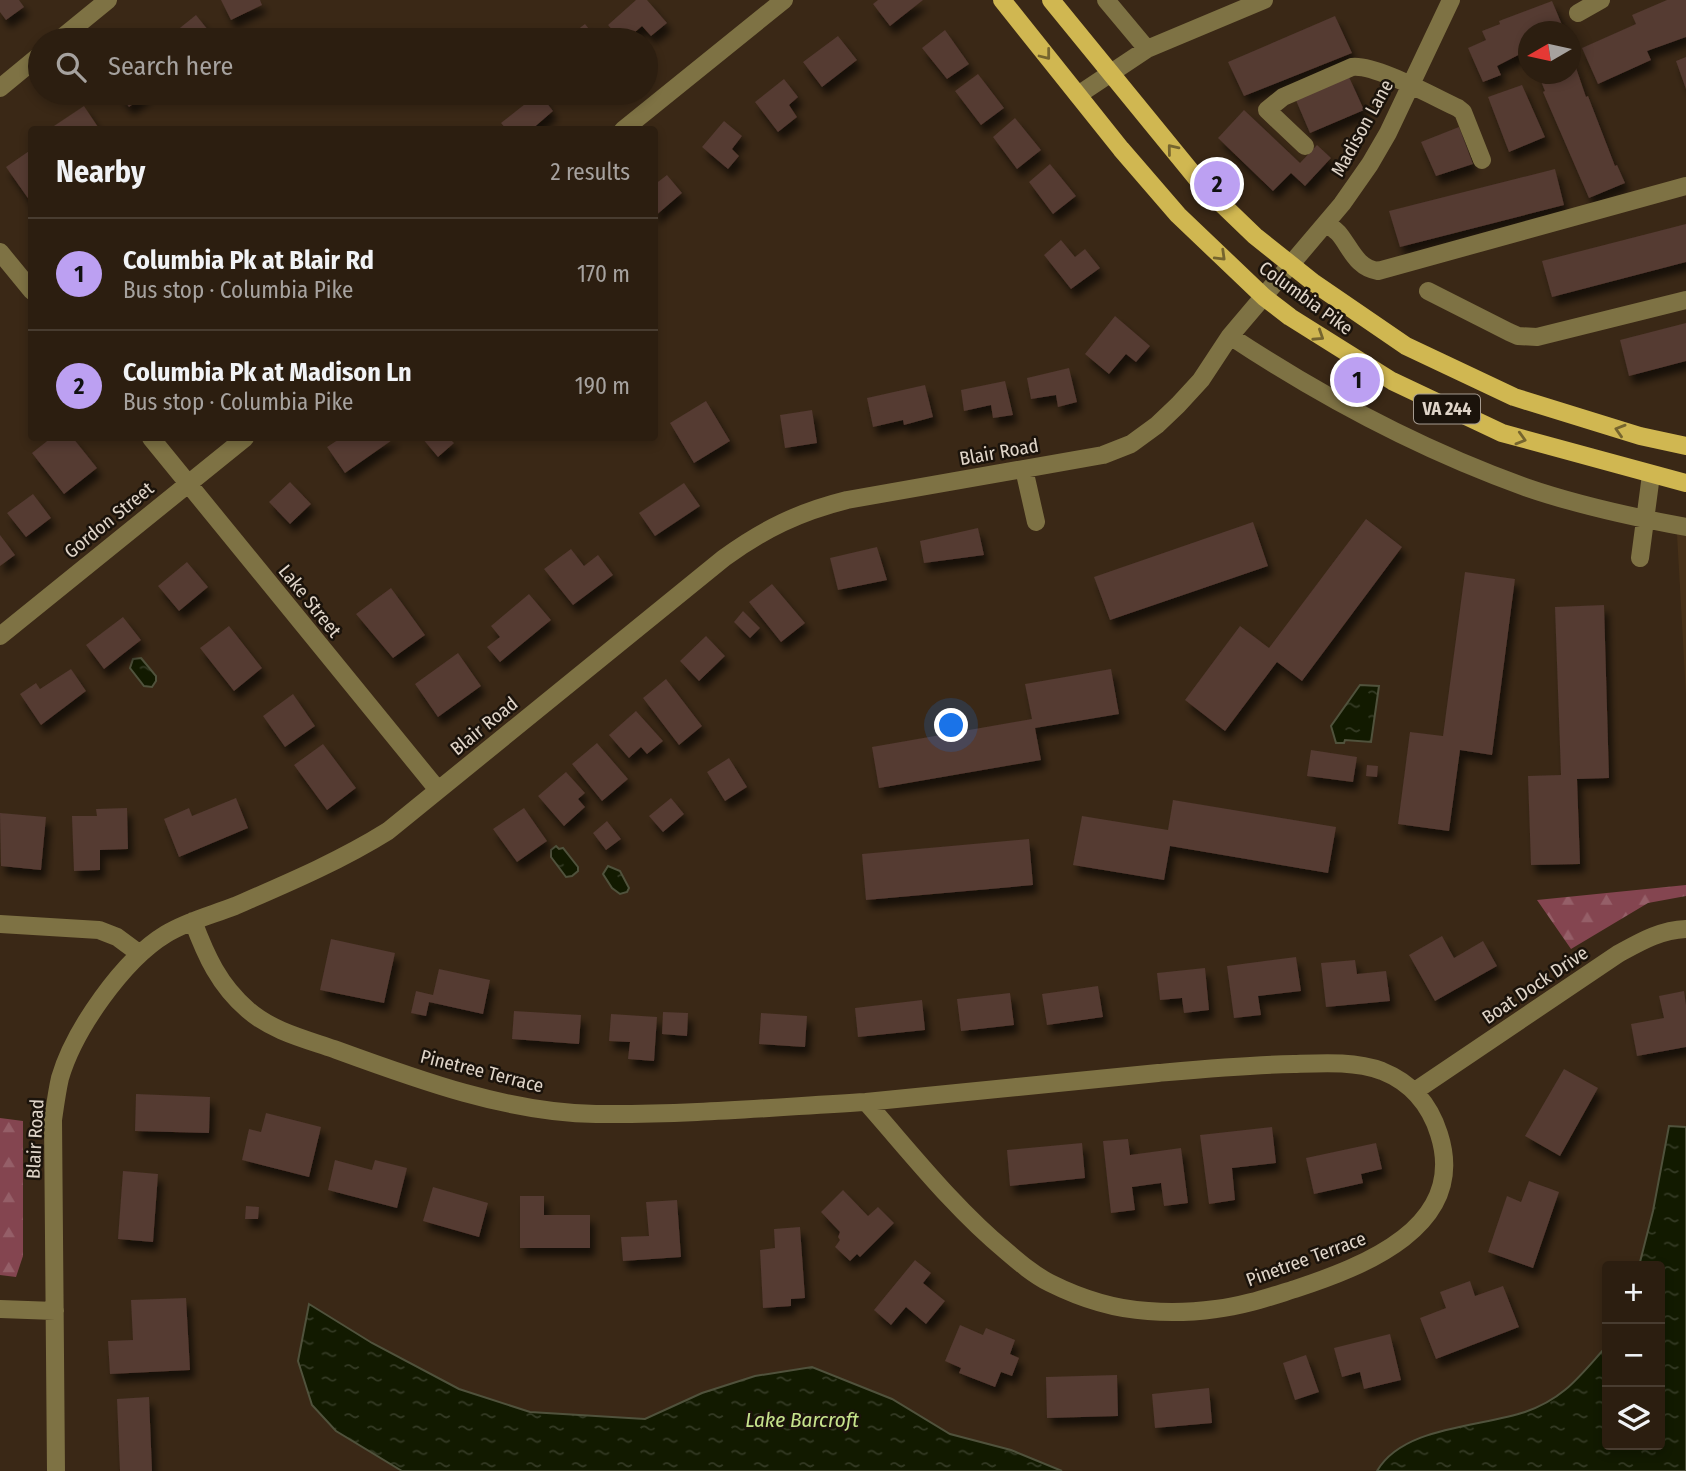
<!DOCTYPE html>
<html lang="en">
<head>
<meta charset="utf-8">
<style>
  :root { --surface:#2c1e10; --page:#382b1e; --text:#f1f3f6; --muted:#a6a29f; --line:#483c30; --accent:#bca0f2 }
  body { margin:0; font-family:"Fira Sans Condensed",sans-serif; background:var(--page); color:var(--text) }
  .controls { position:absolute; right:21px; bottom:21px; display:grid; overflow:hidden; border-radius:7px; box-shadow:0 4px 10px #0003 }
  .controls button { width:63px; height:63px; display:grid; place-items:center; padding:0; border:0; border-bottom:2px solid var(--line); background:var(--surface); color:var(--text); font:35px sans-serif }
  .compass { position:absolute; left:1518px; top:21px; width:63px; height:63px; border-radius:50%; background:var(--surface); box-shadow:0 4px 10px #0003; rotate:261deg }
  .you { position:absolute; left:952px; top:726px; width:24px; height:24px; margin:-18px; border:5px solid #fff; border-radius:50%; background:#1a73e8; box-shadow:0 0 0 10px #1a73e833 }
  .badge { display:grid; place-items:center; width:46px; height:46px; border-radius:50%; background:var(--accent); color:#111; font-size:23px; font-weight:700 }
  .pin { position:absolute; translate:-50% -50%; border:4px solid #fff; box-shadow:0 2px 7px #0006 }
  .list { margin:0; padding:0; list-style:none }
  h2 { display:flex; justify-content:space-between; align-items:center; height:91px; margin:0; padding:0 28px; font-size:30px }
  h2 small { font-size:23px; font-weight:400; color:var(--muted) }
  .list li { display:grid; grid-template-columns:46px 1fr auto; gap:21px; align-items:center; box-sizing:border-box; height:112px; padding:0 28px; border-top:2px solid var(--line) }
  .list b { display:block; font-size:26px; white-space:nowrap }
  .list p { margin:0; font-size:23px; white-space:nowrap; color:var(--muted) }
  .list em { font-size:23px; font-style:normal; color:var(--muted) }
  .icon { flex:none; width:38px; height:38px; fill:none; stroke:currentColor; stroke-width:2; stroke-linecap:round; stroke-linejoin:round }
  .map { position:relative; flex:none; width:1686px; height:1471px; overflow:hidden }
  .search { position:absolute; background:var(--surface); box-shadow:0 4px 10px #0003; left:28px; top:28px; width:630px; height:77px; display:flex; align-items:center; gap:18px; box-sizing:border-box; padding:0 24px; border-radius:38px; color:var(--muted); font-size:26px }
  .panel { position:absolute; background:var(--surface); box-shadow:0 4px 10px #0003; left:28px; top:126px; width:630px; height:315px; border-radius:7px }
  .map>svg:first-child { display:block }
</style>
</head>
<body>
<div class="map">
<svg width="1686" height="1471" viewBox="0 0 1686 1471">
  <defs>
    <pattern id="forest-firs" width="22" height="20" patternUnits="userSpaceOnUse" patternTransform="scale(1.75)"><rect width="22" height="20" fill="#844550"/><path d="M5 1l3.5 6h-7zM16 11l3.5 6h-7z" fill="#955f68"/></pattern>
    <pattern id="water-ripples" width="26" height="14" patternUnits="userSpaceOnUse" patternTransform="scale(1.75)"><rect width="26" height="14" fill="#121a00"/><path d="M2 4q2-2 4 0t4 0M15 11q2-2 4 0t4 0" fill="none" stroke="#343a24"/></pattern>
    <filter id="shadow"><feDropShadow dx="4.5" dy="8" stdDeviation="3.5" flood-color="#0009"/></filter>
  </defs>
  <rect width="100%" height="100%" fill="#3a2816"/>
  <path fill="#473119" d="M1677 534 1686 536V695Z"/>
  <path fill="url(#forest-firs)" d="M1686 885V896L1648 903 1571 949 1537 900Z
    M0 1118 23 1121V1256L16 1277 0 1275Z"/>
  <path fill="url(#water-ripples)" stroke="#50523c" stroke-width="2" d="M141 658 156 676V681L152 687 144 686 130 668 133 659Z
    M1360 685 1379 686 1371 742 1345 740 1344 743H1336L1331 726Z
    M556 846 559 849 563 848 578 867V871L572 876 566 877 551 857V850Z
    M608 866 620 871 629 888 627 892 620 894 612 888 603 874Z
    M1669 1126 1686 1127V1471H1377C1403 1426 1481 1427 1525 1412 1563 1399 1578 1378 1604 1349L1607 1342V1445H1660V1266H1639L1653 1211Z
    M309 1304 372 1343 459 1389 530 1412 645 1419 702 1393 755 1376 812 1367 892 1399 950 1434 1011 1450 1062 1471H402L336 1431 312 1405 298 1361Z"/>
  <path fill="#543a32" filter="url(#shadow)" d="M0 0H19L24 7 6 20 0 12Z
    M221 0H260L262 5 231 20Z
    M636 0H647L667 23 651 36 642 26 626 40H621L608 25Z
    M878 0H923L890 26 873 4Z
    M1667 0H1686V37L1647 51 1651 60 1598 84 1582 48 1636 24 1632 15Z
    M1552 1 1565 32H1528V50L1497 66 1501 75 1483 82 1468 48 1486 40 1482 31 1500 24 1499 21Z
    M196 15 216 40H165Z
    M1335 16 1352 53 1244 96 1228 62Z
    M585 24 598 40H564Z
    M945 30 969 64 947 79 922 48Z
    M838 36 857 60 822 87 803 62Z
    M1686 57V89L1676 61Z
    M1573 59 1586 97 1588 96 1615 166 1617 165 1625 183 1589 198 1543 92 1545 91 1538 74H1571V61Z
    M978 74 1004 108 981 125 955 91Z
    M1349 77 1364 110 1310 133 1295 98Z
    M784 79 798 97 789 105 797 117 778 132 755 102Z
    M1522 85 1545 137 1509 152 1488 97Z
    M119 93H148L129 107Z
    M539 93 553 111 531 130H507L501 123Z
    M84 106 100 130H56L54 126Z
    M1244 110 1300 163 1317 145 1331 158 1305 186 1291 173 1273 191 1218 138Z
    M1015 118 1041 150 1017 169 993 137Z
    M724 121 742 136 732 149 739 156 728 169 702 147Z
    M1459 127 1473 164 1436 176 1421 142Z
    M32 149V204L6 167Z
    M1050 164 1076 196 1053 214 1029 182Z
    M1555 169 1564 205 1400 247 1389 211Z
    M667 175 682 193 654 217V185Z
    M1686 224V262L1552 297 1542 261Z
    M1061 240 1075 257 1085 249 1100 268 1071 289 1044 255Z
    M1115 316 1150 346 1136 362 1126 354 1109 374 1085 354Z
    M1686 323V361L1629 376 1620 340Z
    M1069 368 1077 402 1058 407 1056 395 1031 399 1027 378Z
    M1005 381 1013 415 993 418 991 405 964 411 961 390Z
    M925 385 933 417 904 425 903 420 873 427 867 398Z
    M706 401 730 441 694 463 670 423Z
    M812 410 817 443 785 448 780 415Z
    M51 438H73L97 468 64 494 32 453Z
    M341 438H395L345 473 327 447Z
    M422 438H449L454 443 438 457Z
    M290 482 311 504 290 524 269 502Z
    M684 483 700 506 655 536 639 513Z
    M33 494 51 518 26 537 7 513Z
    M1366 519 1402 547 1302 681 1277 662 1225 731 1185 700 1240 626 1269 648Z
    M1253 522 1268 566 1110 620 1094 577Z
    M978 528 984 555 924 563 920 541Z
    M0 535 15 555 0 566Z
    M877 547 887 580 838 590 830 558Z
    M571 549 584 566 598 555 613 575 573 605 544 569Z
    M187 562 208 587 179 611 158 586Z
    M1465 572 1515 579 1492 755 1460 750 1449 831 1398 824 1410 732 1443 736Z
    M772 584 805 623 781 642 749 602Z
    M391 588 425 635 393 658 356 614Z
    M529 594 551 620 500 662 487 647 500 637 491 626Z
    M1604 605 1609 778 1577 779 1580 864 1531 865 1528 776 1561 775 1555 607Z
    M743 611 760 628 750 638 734 622Z
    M123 617 141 640 104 669 86 645Z
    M229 626 262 668 234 691 200 648Z
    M706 636 725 656 699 681 680 661Z
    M458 653 481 686 438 717 415 684Z
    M71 669 86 691 41 725 20 694 36 683 40 689Z
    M1111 669 1119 714 1035 728 1041 760 879 788 872 747 1032 719 1025 684Z
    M666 679 702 726 679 745 643 698Z
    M293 694 315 726 285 747 263 716Z
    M636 711 663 741 647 754 641 747 629 758 609 735Z
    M597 743 628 779 602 801 572 764Z
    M323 744 356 788 327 810 294 765Z
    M1311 750 1357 757 1353 782 1307 776Z
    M729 758 747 787 725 801 707 772Z
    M1367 765 1378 766 1377 777 1366 776Z
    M566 772 585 793 578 799 585 807 564 826 538 796Z
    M236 798 248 828 179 857 164 819 189 808 192 816Z
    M671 798 684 814 663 832 649 816Z
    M1173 800 1336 827 1328 873 1170 846 1164 880 1073 865 1082 816 1168 830Z
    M127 808 128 849 100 850V870L74 871 72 816H97L96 809Z
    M524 808 547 841 517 862 493 829Z
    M0 813 46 817 41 870 1 866Z
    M607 821 621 839 606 850 593 833Z
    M1029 839 1033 885 866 900 862 854Z
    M1442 936 1454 958 1483 941 1497 966 1435 1001 1409 955Z
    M331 939 395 953 384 1003 320 990Z
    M1296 957 1301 991 1258 996 1261 1015 1234 1018 1227 966Z
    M1355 960 1357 974 1386 971 1390 1001 1326 1007 1321 963Z
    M1205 968 1209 1010 1184 1013 1182 998 1160 1000 1157 973Z
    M439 969 490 980 483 1014 429 1002 426 1016 411 1013 416 991 433 995Z
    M1098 986 1103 1017 1047 1025 1042 994Z
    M1684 991 1686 1005V1047L1637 1056 1631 1024 1664 1018 1659 996Z
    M1010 993 1014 1025 961 1031 957 999Z
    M922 1000 925 1030 858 1037 855 1008Z
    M514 1011 581 1015 579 1044 512 1039Z
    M663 1012 688 1013 687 1036 662 1034Z
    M761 1013 807 1016 805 1047 759 1044Z
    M611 1014 657 1017 654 1061 628 1059 630 1042 609 1041Z
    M1564 1069 1598 1088 1560 1156 1525 1136Z
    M136 1094 210 1097 209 1133 135 1131Z
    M266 1113 321 1127 309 1177 242 1160 249 1129 261 1132Z
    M1272 1127 1276 1163 1232 1168 1235 1200 1209 1204 1200 1135Z
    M1128 1139 1130 1155 1181 1148 1188 1203 1164 1206 1161 1183 1132 1187 1135 1210 1111 1213 1103 1141Z
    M1082 1143 1085 1178 1010 1186 1007 1150Z
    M1376 1143 1382 1169 1361 1174 1363 1183 1314 1194 1306 1158Z
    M335 1160 372 1170 375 1160 407 1168 397 1208 328 1190Z
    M123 1171 158 1174 153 1242 118 1239Z
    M1529 1181 1559 1192 1533 1268 1488 1252 1507 1196 1521 1202Z
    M433 1187 488 1203 479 1237 423 1221Z
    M843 1190 868 1216 878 1207 894 1223 860 1257 857 1254 850 1261 835 1247 840 1240 838 1237 840 1232 821 1212Z
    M520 1196H544V1215H590V1248H520Z
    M677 1200 681 1257 623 1261 621 1237 649 1236 646 1202Z
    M246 1206 259 1207 258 1219H245Z
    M800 1227 805 1298 791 1299V1306L763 1308 760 1250 775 1248 774 1229Z
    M915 1260 931 1273 923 1283 945 1301 926 1324 906 1307 891 1325 874 1310Z
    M1470 1281 1475 1296 1503 1286 1519 1327 1436 1359 1420 1318 1446 1308 1440 1292Z
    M186 1298 190 1370 110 1374 108 1341 133 1340 131 1300Z
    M960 1325 983 1335 986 1328 1015 1340 1010 1354 1019 1358 1012 1376 1001 1372 995 1387 959 1373 961 1368 945 1361Z
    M1390 1334 1401 1380 1364 1389 1360 1372 1342 1377 1334 1348Z
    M1306 1355 1319 1392 1295 1400 1283 1363Z
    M1117 1375 1118 1416 1047 1418 1046 1377Z
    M1209 1388 1212 1423 1155 1428 1152 1394Z
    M149 1397 152 1471H120L117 1399Z"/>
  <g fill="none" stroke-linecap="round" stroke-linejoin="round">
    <path stroke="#7e7244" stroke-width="18" d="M1106 0 1147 49
      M1578 13 1601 0
      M59 40 108 0
      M0 88 40 55
      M1078 95 1147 49 1264 0
      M623 130 784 0
      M1305 146 1267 110 1283 97 1352 67C1375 64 1434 97 1458 108L1463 112 1482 160
      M1326 223C1331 227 1336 230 1340 235 1351 249 1357 268 1378 271L1686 186
      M0 252 32 291
      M1428 291 1509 332 1518 336 1537 337 1686 300
      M1230 336C1322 397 1422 450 1525 487 1577 505 1632 517 1686 527
      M151 438 438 790
      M1024 469 1036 522
      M1640 558 1651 475
      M0 636 245 438
      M193 921C206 956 219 985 248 1010 272 1031 305 1039 334 1049 416 1079 508 1113 596 1114 686 1115 776 1107 866 1102 911 1153 954 1208 1006 1251 1020 1263 1034 1275 1050 1283 1080 1298 1114 1309 1148 1311 1170 1313 1194 1312 1216 1309 1243 1306 1269 1297 1295 1289 1362 1267 1469 1227 1439 1134 1430 1105 1412 1083 1382 1071 1355 1061 1323 1063 1294 1064 1248 1065 1204 1069 1158 1073 1061 1083 963 1092 866 1102
      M0 924 99 930 117 937 140 954
      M1415 1091 1618 954C1640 942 1660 930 1686 929
      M0 1309 55 1311
      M56 1471 53 1120C55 1106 57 1091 60 1078 74 1030 123 960 166 934 187 921 212 915 235 906 288 883 340 861 388 831L724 558C764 529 799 512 847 500L1103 455 1131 444 1157 425 1178 405 1201 380 1230 336 1342 204 1370 164 1388 133 1451 0"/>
    <path stroke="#d0b751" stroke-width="18" d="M1002 0 1121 149 1178 215 1264 297 1290 317 1392 381 1502 433 1686 483
      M1051 0 1202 185 1255 236 1314 283 1406 346 1514 397 1640 436 1686 446"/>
  </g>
  <defs><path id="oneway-chevron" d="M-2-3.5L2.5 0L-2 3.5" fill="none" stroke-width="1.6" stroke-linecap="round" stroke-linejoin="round" transform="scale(1.75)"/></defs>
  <g stroke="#76652e">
    <use href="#oneway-chevron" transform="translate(1046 55) rotate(52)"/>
    <use href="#oneway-chevron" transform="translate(1172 149) rotate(-129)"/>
    <use href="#oneway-chevron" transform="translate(1221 256) rotate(44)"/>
    <use href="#oneway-chevron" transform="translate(1319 336) rotate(33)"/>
    <use href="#oneway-chevron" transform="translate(1620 430) rotate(-163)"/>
    <use href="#oneway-chevron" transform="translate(1521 439) rotate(16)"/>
  </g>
  <g text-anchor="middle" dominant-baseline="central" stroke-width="5" stroke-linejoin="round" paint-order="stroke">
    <rect fill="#1b130b" stroke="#a59b90" stroke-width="2" x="1414" y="394.5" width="66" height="29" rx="5"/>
    <g font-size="18" font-weight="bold" fill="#e0d5c9">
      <text x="1447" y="409">VA 244</text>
    </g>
    <g font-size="19" fill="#e0d5c9" stroke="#1b130b">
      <text transform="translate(1362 128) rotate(-61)">Madison Lane</text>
      <text transform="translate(1306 298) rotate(36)">Columbia Pike</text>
      <text transform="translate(999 452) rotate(-10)">Blair Road</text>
      <text transform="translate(109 520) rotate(-39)">Gordon Street</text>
      <text transform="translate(310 601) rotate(51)">Lake Street</text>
      <text transform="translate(484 726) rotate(-39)">Blair Road</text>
      <text transform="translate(1535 985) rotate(-34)">Boat Dock Drive</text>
      <text transform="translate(482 1071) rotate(14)">Pinetree Terrace</text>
      <text transform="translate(35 1139) rotate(-87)">Blair Road</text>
      <text transform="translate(1306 1259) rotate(-20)">Pinetree Terrace</text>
    </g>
    <g font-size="21" font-style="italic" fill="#c6e38c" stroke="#1b130b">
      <text x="802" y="1420">Lake Barcroft</text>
    </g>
  </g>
</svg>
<div class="controls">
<button>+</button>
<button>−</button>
<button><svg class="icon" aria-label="layers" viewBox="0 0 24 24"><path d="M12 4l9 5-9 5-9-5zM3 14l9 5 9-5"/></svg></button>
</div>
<svg class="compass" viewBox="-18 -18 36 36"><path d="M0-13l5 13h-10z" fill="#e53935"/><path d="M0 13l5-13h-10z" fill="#a6a29f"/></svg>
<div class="you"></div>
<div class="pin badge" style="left:1357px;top:380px">1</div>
<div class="pin badge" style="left:1217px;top:184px">2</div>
<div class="search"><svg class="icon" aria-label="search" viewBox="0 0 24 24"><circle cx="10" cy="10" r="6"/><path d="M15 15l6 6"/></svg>Search here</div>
<section class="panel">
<h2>Nearby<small>2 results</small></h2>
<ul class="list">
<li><span class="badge">1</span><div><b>Columbia Pk at Blair Rd</b><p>Bus stop · Columbia Pike</p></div><em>170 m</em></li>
<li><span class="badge">2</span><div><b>Columbia Pk at Madison Ln</b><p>Bus stop · Columbia Pike</p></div><em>190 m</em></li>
</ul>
</section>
</div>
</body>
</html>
